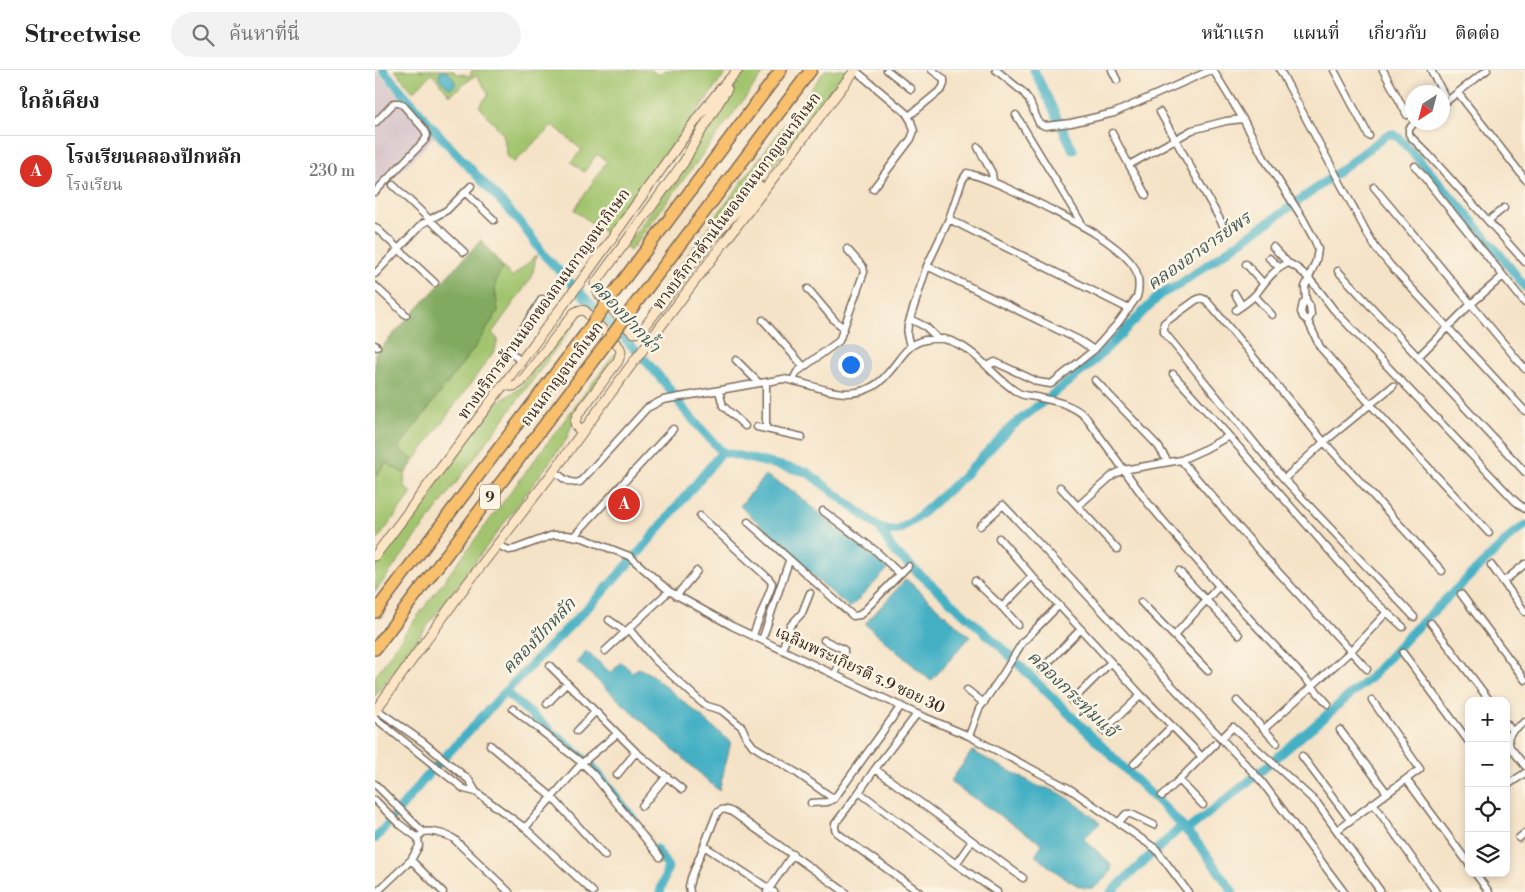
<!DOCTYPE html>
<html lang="th">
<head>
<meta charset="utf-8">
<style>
  :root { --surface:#fff; --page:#f2f2f2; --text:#222; --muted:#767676; --line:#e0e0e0; --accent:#d93025 }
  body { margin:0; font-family:"Libre Bodoni","Noto Serif Thai",serif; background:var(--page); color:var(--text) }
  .controls { position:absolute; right:15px; bottom:15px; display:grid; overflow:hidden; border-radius:10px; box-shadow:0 2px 8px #0003 }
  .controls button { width:45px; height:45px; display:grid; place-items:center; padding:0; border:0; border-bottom:1px solid var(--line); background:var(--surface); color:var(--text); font:25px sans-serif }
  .compass { position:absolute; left:1030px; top:15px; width:45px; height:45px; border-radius:50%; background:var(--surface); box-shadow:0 2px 8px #0003; rotate:216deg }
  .you { position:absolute; left:475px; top:294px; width:18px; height:18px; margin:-12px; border:4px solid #fff; border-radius:50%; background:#1a73e8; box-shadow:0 0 0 8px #1a73e833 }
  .badge { display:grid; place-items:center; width:32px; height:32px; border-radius:50%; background:var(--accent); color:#fff; font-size:16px; font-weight:700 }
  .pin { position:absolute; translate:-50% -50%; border:2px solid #fff; box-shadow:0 1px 5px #0006 }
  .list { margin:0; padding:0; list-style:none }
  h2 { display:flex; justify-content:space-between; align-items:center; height:65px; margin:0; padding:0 20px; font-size:21px }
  h2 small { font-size:16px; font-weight:400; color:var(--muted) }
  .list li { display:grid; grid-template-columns:32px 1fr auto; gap:15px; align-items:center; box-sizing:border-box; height:70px; padding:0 20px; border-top:1px solid var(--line) }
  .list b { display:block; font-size:19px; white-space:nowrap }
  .list p { margin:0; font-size:16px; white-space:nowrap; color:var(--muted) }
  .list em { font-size:16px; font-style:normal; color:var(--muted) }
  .icon { flex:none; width:28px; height:28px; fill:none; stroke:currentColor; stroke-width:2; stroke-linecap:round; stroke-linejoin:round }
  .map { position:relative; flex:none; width:1150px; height:822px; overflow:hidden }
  header { display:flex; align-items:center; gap:30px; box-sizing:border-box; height:70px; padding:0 25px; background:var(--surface); border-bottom:1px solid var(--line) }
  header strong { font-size:24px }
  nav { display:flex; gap:28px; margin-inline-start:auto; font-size:18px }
  .search { width:350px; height:45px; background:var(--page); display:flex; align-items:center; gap:12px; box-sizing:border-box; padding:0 18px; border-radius:28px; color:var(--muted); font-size:19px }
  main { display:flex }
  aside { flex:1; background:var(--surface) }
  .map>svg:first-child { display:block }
</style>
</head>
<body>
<header>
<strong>Streetwise</strong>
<div class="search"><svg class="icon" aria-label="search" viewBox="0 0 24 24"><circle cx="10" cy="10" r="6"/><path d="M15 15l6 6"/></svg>ค้นหาที่นี่</div>
<nav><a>หน้าแรก</a><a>แผนที่</a><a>เกี่ยวกับ</a><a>ติดต่อ</a></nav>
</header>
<main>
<aside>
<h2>ใกล้เคียง<small></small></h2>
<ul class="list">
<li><span class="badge">A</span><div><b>โรงเรียนคลองปักหลัก</b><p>โรงเรียน</p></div><em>230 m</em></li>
</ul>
</aside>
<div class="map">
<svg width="1150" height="822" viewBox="0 0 1150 822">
  <rect width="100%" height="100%" fill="#fcf5e5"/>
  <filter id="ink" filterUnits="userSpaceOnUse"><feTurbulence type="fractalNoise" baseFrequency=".02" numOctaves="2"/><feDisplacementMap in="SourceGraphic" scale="10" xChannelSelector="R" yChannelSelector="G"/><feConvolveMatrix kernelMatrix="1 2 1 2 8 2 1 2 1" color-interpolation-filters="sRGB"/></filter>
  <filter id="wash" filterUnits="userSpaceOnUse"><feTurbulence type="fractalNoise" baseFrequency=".0096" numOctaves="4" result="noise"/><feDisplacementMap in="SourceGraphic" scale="20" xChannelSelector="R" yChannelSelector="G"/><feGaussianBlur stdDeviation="1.12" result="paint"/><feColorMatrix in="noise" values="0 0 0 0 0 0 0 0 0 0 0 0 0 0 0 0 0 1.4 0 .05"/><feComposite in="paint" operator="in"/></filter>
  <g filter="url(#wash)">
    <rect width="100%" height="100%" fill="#f5e3c8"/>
    <path fill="#d1bdc8" d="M0 0 60 66 0 128Z"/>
    <path fill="#a2c46e" stroke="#6e7746" d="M20 0H78L80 3 95 6 97 0H276L284 5 289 0H353L232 164 199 140 232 91 222 84 209 102 196 92 207 80 178 55 138 93 133 88 128 64 104 36 114 24 101 5 75 25 57 4 38 22Z
      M372 0H391L255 181 250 177 312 92 357 20Z
      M450 0H471L409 83 346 152 294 221 289 217Z
      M161 186 157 207 117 263 123 269 120 280 39 391 23 378 100 277 123 241 120 218V210L128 197 137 207Z
      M203 244 206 245 0 522V497L119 335 145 318 199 247Z
      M240 283 242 285 201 344 191 370 0 626V607L30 563Z
      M11 392 30 404 29 417 37 423 0 473V407Z"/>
    <path fill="#81aa61" stroke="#5e6a40" d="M106 170 128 197C117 215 120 220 123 241L100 277 23 378 39 391 30 404 11 393 0 407V284Z"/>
    <path fill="#45b0c4" stroke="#406d71" d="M67 1C75 1 78 7 81 14L78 17 74 18 65 10 64 3Z
      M390 405 418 421 513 499 475 538 396 470 397 465 365 436Z
      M531 509 595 567 556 611 490 554Z
      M211 581 236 603 246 592 257 602 264 598 277 605 356 672 344 721 202 592Z
      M597 681 665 717C685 718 709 740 725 753L709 769 735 793C738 801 735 804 729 809 725 813 722 817 716 818 702 821 672 794 660 786L667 774 575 712Z"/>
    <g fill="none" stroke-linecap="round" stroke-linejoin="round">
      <path stroke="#45b0c4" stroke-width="9" d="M8 0 66 67 146 153 169 185 271 291 294 318 311 342 347 382 432 402 505 458 515 461 524 460 542 448 588 407 636 357 716 294 786 224 802 216 939 120 1012 65 1017 64 1024 68C1068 116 1111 165 1150 217
        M659 0 698 80
        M505 458 516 477 521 483 627 578 795 743 826 777 858 822
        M130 622 217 696 260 751
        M811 761 872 713 995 608 1035 564 1135 467 1150 455
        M0 769 52 706 130 622 226 524 267 479 347 382
        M281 779 293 797 285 822
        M736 822 807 756"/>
    </g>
  </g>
  <g filter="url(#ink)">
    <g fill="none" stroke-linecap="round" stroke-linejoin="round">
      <g stroke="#7c6b5a" stroke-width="9">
        <path id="street" d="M480 0 531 43 536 51 539 61 536 69 498 119
          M512 0 536 19
          M621 0 648 22 654 30 664 53 670 56 696 53 739 43 836 0
          M737 0 742 10
          M838 0 868 49 889 88 927 147 940 171 943 179 941 191 930 217 931 230 935 236 936 245 933 251
          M905 0 992 163 1001 178 1015 195 1150 341
          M959 0 994 66
          M1008 0 1032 45
          M1056 0 1069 25
          M1083 23 1150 109
          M1068 34 1112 0
          M785 42 849 157
          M641 45 707 154
          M534 46 567 19 569 14V9L557 0
          M1040 52 1034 59V64L1036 67 1053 84 1150 192
          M0 53 19 33H24L28 35 49 59 52 65 50 70 0 122
          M737 63 754 95
          M603 77 617 103 618 111
          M1040 96 1150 233
          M18 115 89 182
          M999 117 1150 299
          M90 122 119 150
          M771 125 754 95 817 60 851 51 868 49
          M574 149 754 239
          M1113 151 1129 138
          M0 157 60 213
          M898 177 913 193
          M894 188 904 197
          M871 194 888 213
          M552 196 704 270 719 280
          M963 201 1150 402
          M0 204 47 154 72 140 96 116
          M0 216 31 245
          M433 219 460 251 469 258
          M860 224 867 236
          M880 226 897 245
          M931 230 928 233 926 242 928 247 933 251 945 277 995 334 1114 463
          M861 240C868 235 876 230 881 224 890 212 898 200 913 193 930 199 948 226 959 240L1140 431 1150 439
          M535 249 551 257 563 269
          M388 250 429 297
          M0 275 2 277
          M535 276 532 265 533 255 552 196 574 149 587 111 592 103 596 104C621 112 643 123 667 135 696 150 736 168 757 194 764 203 765 217 762 227L743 253 719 280 676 314 663 312 620 292 612 296
          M1043 287 1096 234 1128 206
          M361 290 384 313
          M146 292 134 280 167 229
          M798 304 854 366 994 526 1028 557
          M418 310 422 302 464 271 489 202 488 197 472 179
          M720 310 783 376 793 392
          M344 321 348 336 370 356
          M382 357 427 367
          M391 359V312
          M806 390 884 481 992 599
          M179 401C187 407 194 415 205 412L272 338 288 330 408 309C435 312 462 330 490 320 499 317 508 310 514 302 526 289 531 274 550 270 556 269 563 268 569 269 595 275 611 297 630 313 635 317 640 322 646 324 650 326 656 326 661 327 679 331 695 333 710 346L773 433 844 516
          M909 409 949 372 1018 316
          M685 417 742 479
          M703 436 738 405 748 400 806 390 828 380 854 366
          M448 441 501 481 525 504
          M325 446 394 509 397 513 396 518 378 565
          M373 452 478 546 485 545 533 496
          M605 456 628 435 887 712 969 822
          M199 466 298 359
          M624 468 657 506
          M122 475 134 480 140 479 178 465H192L208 468 254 486 294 521 357 556 542 644 594 666 695 719 781 779 813 822
          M1116 495 1150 542
          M804 501 864 565
          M600 511 627 537
          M1128 512 1150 494
          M1086 524 1150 610
          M301 526 322 501
          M766 532 833 601
          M1039 547 909 409 789 262V253L821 230 826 228 831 230 949 372 1067 501
          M234 550 251 562
          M1056 553 1115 631
          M643 555 627 537 657 506 736 592
          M254 559 280 590 326 632 332 636 346 640 367 657 372 668 378 676 422 703 459 729
          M799 566 844 516 937 616 953 634
          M387 570 414 491
          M449 570 466 578 469 580V584L460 604
          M407 580 415 556 427 543 435 523
          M230 581 294 521
          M1028 583 1094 672
          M175 596 261 682 307 719
          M666 600 706 559
          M592 620 609 633
          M697 631 736 592 766 625
          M862 631 902 673
          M172 634 192 613
          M1 639 48 672 94 710 101 722
          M138 639 207 693 218 704 285 787
          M0 648 89 719 101 722 150 758 218 822
          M1150 652 1137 661 1133 668 1135 677 1150 696
          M1131 653 1137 661
          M889 659 976 581 1011 543
          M965 660 1012 723
          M202 661 220 642
          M728 661 766 625 797 656
          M594 666 604 639 628 604 647 573 684 535
          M846 669 858 657 942 733 1006 822
          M115 675 177 727 230 786
          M927 686 975 750
          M759 694 797 656 827 687
          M500 699 648 808
          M242 705 261 682
          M1031 709 1094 794
          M804 710 840 674
          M0 714 48 762
          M1131 716 1150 703
          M484 722 500 699 542 644
          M787 726 804 710 828 735
          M0 730 23 753 43 768 44 776 36 790 2 822
          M436 733 452 732 459 729 526 636
          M998 733 1061 822
          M267 736 291 707
          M744 752 751 744H756L779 755
          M150 758 207 693 242 664
          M962 760 1045 699 997 630
          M43 768C45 766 46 763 49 762 57 760 73 765 79 769L134 822
          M1144 768 1150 763
          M329 776 399 822
          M36 790 68 822
          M581 794 597 771
          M1100 803 1114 822
          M315 822 314 816 316 808 342 743C347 738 351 739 357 742L470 822
          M392 822 418 784
          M544 822 462 763 460 759V754L484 722 581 794 622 822"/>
      </g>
      <g stroke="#7c6b5a" stroke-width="11">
        <path id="secondary" d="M352 19 319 73 309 92 220 214 224 224 254 259 259 263 264 262 268 259 335 170 385 116
          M130 314C136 318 141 316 146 312L199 243 205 240 210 241 245 278 246 282 243 291 202 346 200 352 201 356 207 362
          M0 486 210 206 324 46 347 17 363 0
          M0 641 92 514 179 401 254 298 480 0"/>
      </g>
      <g stroke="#7c6b5a" stroke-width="14">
        <path id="highway" d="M238 224 406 0
          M255 241 436 0
          M0 542 211 263
          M0 579 230 275"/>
      </g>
      <use href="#street" stroke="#fff" stroke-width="6"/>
      <use href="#secondary" stroke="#fce5c4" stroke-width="9"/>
      <use href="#highway" stroke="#f8bf6c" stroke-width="11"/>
      <g stroke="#7c6b5a" stroke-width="14" stroke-linecap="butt">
        <path id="highway-bridge" d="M211 263 238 224
          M230 275 255 241"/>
      </g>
      <use href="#highway-bridge" stroke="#f8bf6c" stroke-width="11"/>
    </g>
  </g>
  <g text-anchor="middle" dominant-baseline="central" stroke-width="5" stroke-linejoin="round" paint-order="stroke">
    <rect fill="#fcf5e5" stroke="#75675a" stroke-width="1" x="105" y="414.5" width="20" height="25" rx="4"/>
    <g font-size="15" font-weight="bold" fill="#3b2a1e">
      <text x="115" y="427">9</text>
    </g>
    <g font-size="16" fill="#3b2a1e" stroke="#fcf5e5">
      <text transform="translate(362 131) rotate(-53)">ทางบริการด้านในของถนนกาญจนาภิเษก</text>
      <text transform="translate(169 234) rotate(-54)">ทางบริการด้านนอกของถนนกาญจนาภิเษก</text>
      <text transform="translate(187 304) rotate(-53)">ถนนกาญจนาภิเษก</text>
      <text transform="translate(485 600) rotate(25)">เฉลิมพระเกียรติ ร.9 ซอย 30</text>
    </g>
    <g font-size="18" font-style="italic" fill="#3e5958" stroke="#fcf5e5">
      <text transform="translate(824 181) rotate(-35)">คลองอาจารย์พร</text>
      <text transform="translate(250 246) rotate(47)">คลองปากน้ำ</text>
      <text transform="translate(164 566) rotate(-46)">คลองปักหลัก</text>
      <text transform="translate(697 624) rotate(44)">คลองกระทุ่มแจ้</text>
    </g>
  </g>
</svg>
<div class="controls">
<button>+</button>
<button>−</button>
<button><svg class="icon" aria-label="locate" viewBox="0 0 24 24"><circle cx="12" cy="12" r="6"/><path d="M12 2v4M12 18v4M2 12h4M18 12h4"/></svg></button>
<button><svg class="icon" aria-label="layers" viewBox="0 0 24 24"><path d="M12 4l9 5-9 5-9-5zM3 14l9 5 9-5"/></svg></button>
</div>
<svg class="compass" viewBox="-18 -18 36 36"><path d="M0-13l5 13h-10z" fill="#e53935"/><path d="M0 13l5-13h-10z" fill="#767676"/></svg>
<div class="you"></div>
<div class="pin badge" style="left:249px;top:434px">A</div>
</div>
</main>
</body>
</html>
